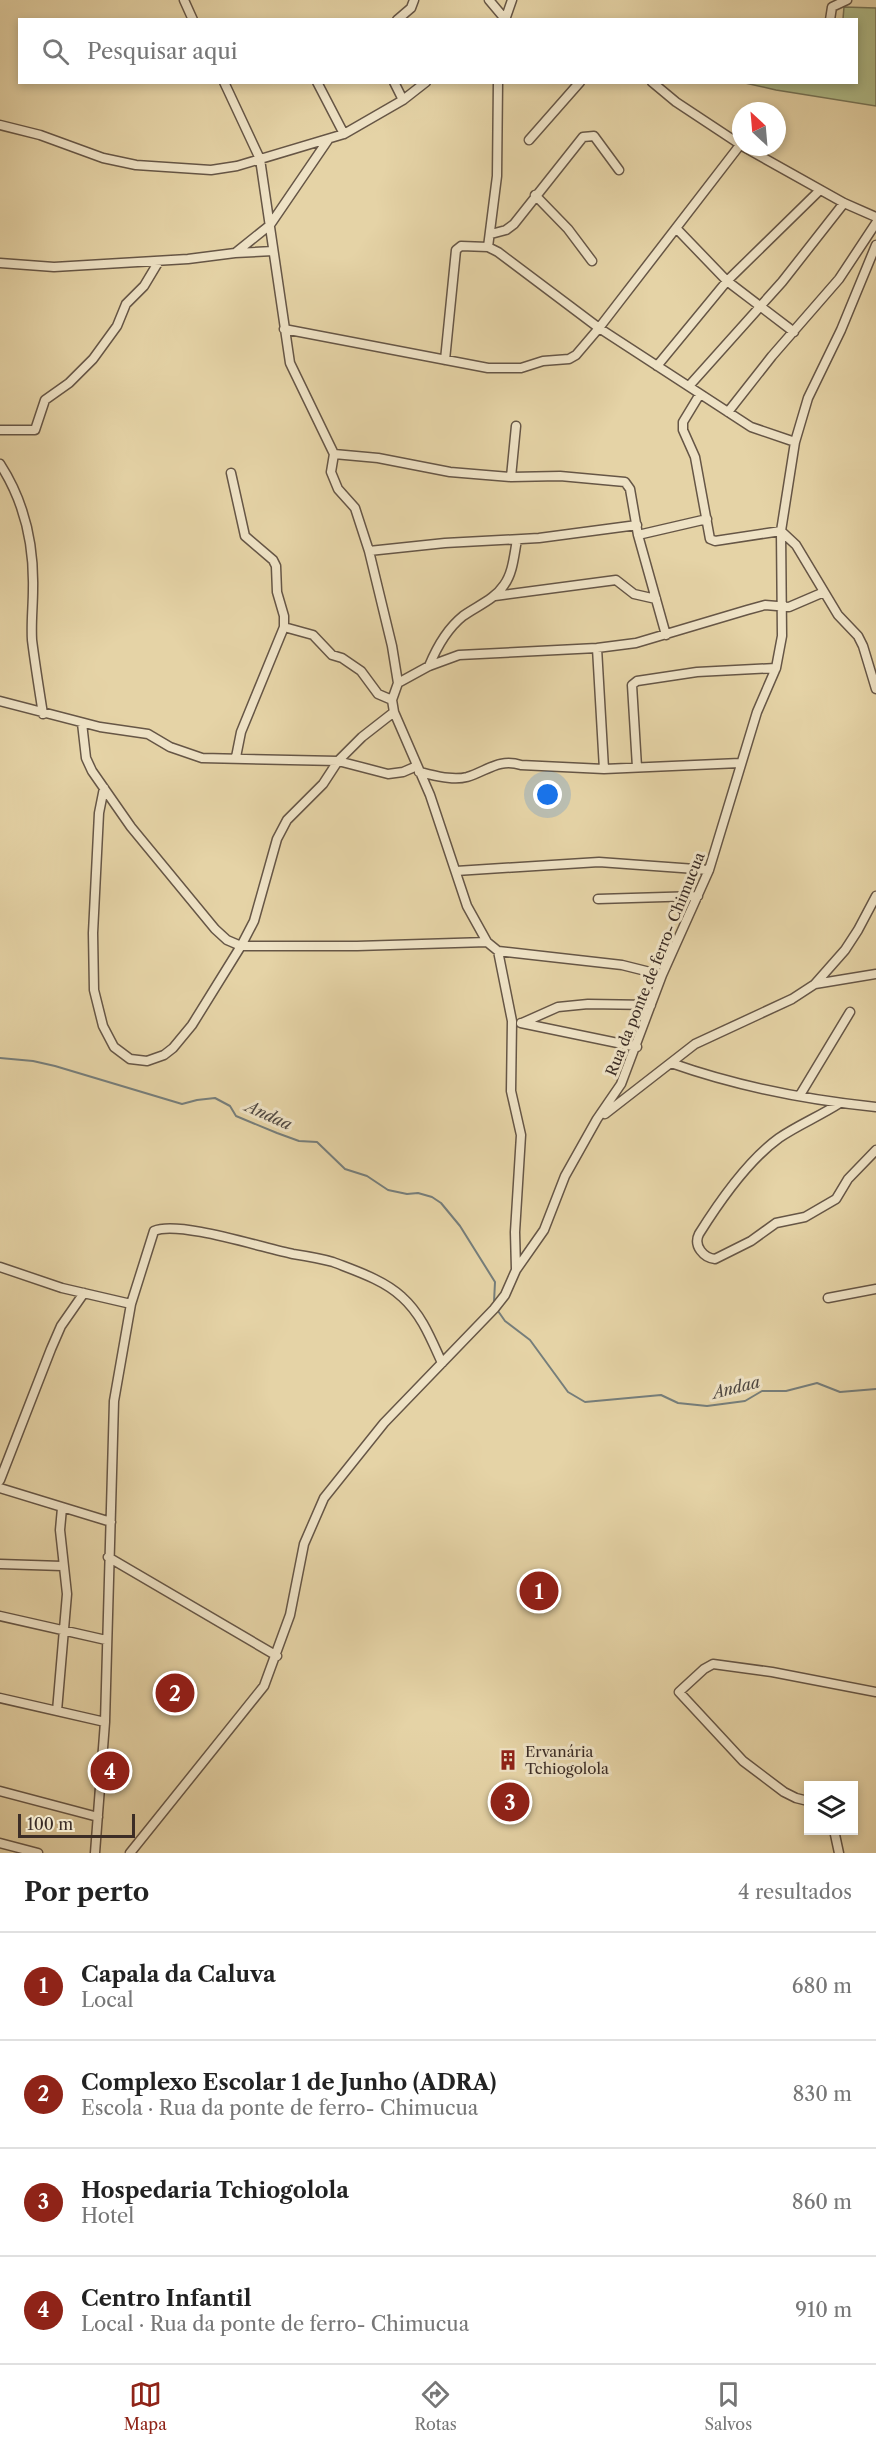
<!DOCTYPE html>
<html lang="pt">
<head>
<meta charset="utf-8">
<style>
  :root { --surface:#fff; --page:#f2f2f2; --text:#222; --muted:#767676; --line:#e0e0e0; --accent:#8f2418 }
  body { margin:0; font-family:"Libre Caslon Text",serif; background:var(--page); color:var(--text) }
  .controls { position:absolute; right:18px; bottom:18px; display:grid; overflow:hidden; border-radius:0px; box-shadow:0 3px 9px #0003 }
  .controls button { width:54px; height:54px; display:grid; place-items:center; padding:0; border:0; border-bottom:2px solid var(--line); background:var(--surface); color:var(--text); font:30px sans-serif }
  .compass { position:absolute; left:732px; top:102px; width:54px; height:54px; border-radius:50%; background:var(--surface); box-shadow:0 3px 9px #0003; rotate:334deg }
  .scale { position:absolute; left:18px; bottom:15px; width:117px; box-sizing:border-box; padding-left:6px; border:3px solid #3c2d26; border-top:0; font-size:16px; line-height:21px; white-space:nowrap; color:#3c2d26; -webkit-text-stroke:4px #eee2c5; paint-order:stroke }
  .you { position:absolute; left:548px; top:795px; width:21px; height:21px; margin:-15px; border:4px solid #fff; border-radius:50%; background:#1a73e8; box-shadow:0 0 0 9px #1a73e833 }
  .badge { display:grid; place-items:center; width:39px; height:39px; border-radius:50%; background:var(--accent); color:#fff; font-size:20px; font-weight:700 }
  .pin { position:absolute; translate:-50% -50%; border:3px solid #fff; box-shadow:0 2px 6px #0006 }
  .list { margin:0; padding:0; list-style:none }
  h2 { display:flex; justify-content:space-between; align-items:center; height:78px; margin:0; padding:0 24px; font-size:26px }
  h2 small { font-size:20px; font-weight:400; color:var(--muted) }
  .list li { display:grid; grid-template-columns:39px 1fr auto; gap:18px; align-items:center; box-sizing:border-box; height:108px; padding:0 24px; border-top:2px solid var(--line) }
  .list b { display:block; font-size:22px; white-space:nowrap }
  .list p { margin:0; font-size:20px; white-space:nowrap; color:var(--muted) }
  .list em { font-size:20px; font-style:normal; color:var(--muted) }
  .icon { flex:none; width:33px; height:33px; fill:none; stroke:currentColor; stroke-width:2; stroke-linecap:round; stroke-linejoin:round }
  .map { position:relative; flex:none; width:876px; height:1853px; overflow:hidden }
  .search { position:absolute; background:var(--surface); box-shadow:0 3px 9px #0003; left:18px; right:18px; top:18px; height:66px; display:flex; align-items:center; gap:15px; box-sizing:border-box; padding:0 21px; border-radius:0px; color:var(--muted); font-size:22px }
  .sheet { height:510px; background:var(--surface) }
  nav { display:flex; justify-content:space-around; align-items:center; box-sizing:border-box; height:84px; border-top:2px solid var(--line); background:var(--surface); font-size:16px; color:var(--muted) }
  nav a { display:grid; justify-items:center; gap:3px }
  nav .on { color:var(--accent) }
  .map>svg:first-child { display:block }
</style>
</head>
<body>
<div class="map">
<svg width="876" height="1853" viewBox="0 0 876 1853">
  <rect width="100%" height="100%" fill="#e5d3a6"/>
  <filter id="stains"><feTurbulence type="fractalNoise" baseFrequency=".00333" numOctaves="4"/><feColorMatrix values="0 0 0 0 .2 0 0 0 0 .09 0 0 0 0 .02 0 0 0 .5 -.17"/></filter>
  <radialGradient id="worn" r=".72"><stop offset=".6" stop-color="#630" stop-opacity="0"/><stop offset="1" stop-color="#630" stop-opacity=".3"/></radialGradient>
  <path fill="#b0bd8a" stroke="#767558" stroke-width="1.5" d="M844 7 876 8V106L776 90 745 83 856 82V20L843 19Z"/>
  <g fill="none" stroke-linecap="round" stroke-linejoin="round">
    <path stroke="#767e7b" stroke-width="2" d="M0 1058 33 1061 55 1066 182 1104 197 1100 215 1098 230 1106 236 1116 277 1133 299 1141 317 1142 345 1169 367 1176 388 1190 407 1194 418 1193 432 1197 441 1203 460 1226 495 1282 494 1302
      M498 1311 505 1321 530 1340 568 1392 585 1402 661 1395 678 1403 707 1406 745 1401 762 1391H786L817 1383 840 1392 876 1389"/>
    <g stroke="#665646" stroke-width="11">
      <path id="street" d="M184 0 193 20
        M489 0 505 19
        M397 20 411 8 414 0
        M505 20 512 0
        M830 20 832 7 847 0
        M224 82 260 159 290 363 334 454 331 472 338 489 355 508 369 551 392 646 398 683 392 700 394 712 430 795 467 906 487 942 498 951 622 965 662 975
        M317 82 344 134
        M394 82 403 100
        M652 82 676 102 741 145
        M0 125 40 135 103 158 136 165 211 170 237 166 344 134 403 100 426 82
        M529 140 580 82
        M744 147 844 203 876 217
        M535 195 568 229 592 261
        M676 228 727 281 794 332
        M491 234 506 230 514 224 583 137 594 136 619 170
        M488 247 497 176 498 82
        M235 253 273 251
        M0 263 54 267 188 259 235 253 270 225 328 140
        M284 329 488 368H521L543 361 569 359 576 355 599 328 740 145
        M445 360 456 250 461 246 488 247 498 252 599 328 728 412 751 427 795 442
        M657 366 727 281 820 190
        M689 386 782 282 844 203
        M700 394 683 422V430L695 457 710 539 715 541 781 531 796 545 838 615 858 636 863 646 876 689
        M728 412 772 356 839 279 876 223
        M0 430H35L45 400 69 383 93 359 117 326 126 304 144 286 159 261
        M334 454 378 458 450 472 511 477 560 476 625 482 630 489 638 535 666 635
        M0 464C24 501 34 545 33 589 33 606 31 622 32 640 35 664 39 689 43 714
        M231 473 245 536 273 560 276 566 277 592 284 616V627L241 732 236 757
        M511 477 516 426
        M638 535 707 519
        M369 551 445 543 539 538 637 525
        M495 596 616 580 634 594 656 599
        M284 627 313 635 332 655 342 658 361 671 378 694 392 700
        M597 648 604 769
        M429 666C436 649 448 628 463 616 477 606 495 599 504 585 513 573 514 555 517 540
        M398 683 429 666 459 655 597 648 636 643 747 610 765 605 789 607 824 592
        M0 701 100 727 148 734 170 747 202 758 338 761 388 774 403 772 417 766
        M82 723 86 758 92 771 131 827 215 929 227 940 241 946H357L487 942
        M637 767 632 685 637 681 697 672 776 668
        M419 772C434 775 452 781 467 777 487 771 499 758 521 765L604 769 740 763
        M104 788 99 813 93 933 94 990 103 1026 114 1047 130 1059 147 1061 164 1055 173 1048 192 1025 241 946 254 921 277 839 287 820 323 784 338 761 362 737 394 712
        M456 871 599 862 709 870
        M598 899 698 896
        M498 951 512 1021 511 1091 521 1135 515 1232 516 1269
        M815 984 876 974
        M521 1023 637 1047
        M522 1023 558 1007 588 1004 651 1005
        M671 1063C736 1086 808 1100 876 1107
        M800 1095 850 1012
        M840 1103C820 1116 798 1125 779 1138 747 1161 719 1202 699 1234 693 1246 704 1258 715 1259L751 1241 776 1223 805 1217 836 1199 848 1179 876 1150
        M605 1114 695 1044 792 999 815 984 845 950 858 930 876 896
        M0 1267 62 1288 131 1304
        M828 1298 876 1289
        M0 1480 51 1349 61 1326 84 1293
        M0 1488 111 1522
        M108 1557 277 1656
        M0 1564 62 1566
        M0 1616 106 1640
        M0 1698 105 1722
        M57 1711 67 1594 60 1530 62 1508
        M0 1791 98 1817
        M808 1801 796 1798 784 1792 743 1761 679 1692 704 1669 713 1664 772 1672 876 1692
        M834 1830 839 1853
        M0 1843 38 1853
        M95 1853 105 1722 114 1401 131 1304 154 1231C178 1220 263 1248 293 1254 306 1256 319 1258 333 1262 356 1271 384 1280 402 1297 422 1315 431 1339 442 1363
        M130 1853 264 1686 290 1615 304 1544 324 1498 384 1423 494 1309 505 1295 516 1270 544 1230 565 1176 597 1119 621 1084 662 975 709 870 757 712 776 668 782 636 781 531 795 442 808 398 841 330 876 245"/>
    </g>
    <use href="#street" stroke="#eee2c5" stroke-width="8"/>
  </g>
  <defs>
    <g id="building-bare" transform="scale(1.62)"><path d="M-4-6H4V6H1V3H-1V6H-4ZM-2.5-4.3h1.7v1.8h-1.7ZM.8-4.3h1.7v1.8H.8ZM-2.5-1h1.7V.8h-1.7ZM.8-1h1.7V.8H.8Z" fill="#8f2418" stroke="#eee2c5" stroke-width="2.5" paint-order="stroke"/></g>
  </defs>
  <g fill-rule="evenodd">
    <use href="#building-bare" x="508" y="1760"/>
  </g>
  <g text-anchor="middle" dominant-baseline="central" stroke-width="6" stroke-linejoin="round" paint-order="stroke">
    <g font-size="15" fill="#3c2d26" stroke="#eee2c5">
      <text transform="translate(655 964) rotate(-68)">Rua da ponte de ferro- Chimucua</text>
    </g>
    <g font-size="15" fill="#3c2d26" stroke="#eee2c5" text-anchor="start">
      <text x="525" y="1751">Ervanária<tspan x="525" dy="17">Tchiogolola</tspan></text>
    </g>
    <g font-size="16" font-style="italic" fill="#4f4842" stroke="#eee2c5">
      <text transform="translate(269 1115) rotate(24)">Andaa</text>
      <text transform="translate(736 1387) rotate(-14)">Andaa</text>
    </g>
  </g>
  <rect width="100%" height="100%" filter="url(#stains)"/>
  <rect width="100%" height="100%" fill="url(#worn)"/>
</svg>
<div class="controls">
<button><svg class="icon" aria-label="layers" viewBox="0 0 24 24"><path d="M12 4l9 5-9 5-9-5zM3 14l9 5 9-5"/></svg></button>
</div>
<svg class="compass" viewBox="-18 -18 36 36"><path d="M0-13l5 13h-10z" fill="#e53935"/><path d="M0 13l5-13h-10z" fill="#767676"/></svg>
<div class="scale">100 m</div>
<div class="you"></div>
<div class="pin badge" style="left:539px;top:1591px">1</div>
<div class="pin badge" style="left:175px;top:1693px">2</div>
<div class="pin badge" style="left:510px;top:1802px">3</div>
<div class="pin badge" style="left:110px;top:1771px">4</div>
<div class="search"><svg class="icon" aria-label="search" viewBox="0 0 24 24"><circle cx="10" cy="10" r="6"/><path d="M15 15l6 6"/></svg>Pesquisar aqui</div>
</div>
<section class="sheet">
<h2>Por perto<small>4 resultados</small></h2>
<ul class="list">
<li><span class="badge">1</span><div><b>Capala da Caluva</b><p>Local</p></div><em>680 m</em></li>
<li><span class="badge">2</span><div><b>Complexo Escolar 1 de Junho (ADRA)</b><p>Escola · Rua da ponte de ferro- Chimucua</p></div><em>830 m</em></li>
<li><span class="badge">3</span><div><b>Hospedaria Tchiogolola</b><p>Hotel</p></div><em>860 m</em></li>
<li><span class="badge">4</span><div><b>Centro Infantil</b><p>Local · Rua da ponte de ferro- Chimucua</p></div><em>910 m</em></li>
</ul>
</section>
<nav>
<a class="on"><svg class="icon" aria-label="map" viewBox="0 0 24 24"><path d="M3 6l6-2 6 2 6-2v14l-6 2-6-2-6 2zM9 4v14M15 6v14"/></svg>Mapa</a>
<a><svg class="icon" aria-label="directions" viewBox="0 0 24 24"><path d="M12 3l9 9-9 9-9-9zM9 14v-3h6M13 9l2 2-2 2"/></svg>Rotas</a>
<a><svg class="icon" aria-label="saved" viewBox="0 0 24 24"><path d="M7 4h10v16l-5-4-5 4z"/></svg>Salvos</a>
</nav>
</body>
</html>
